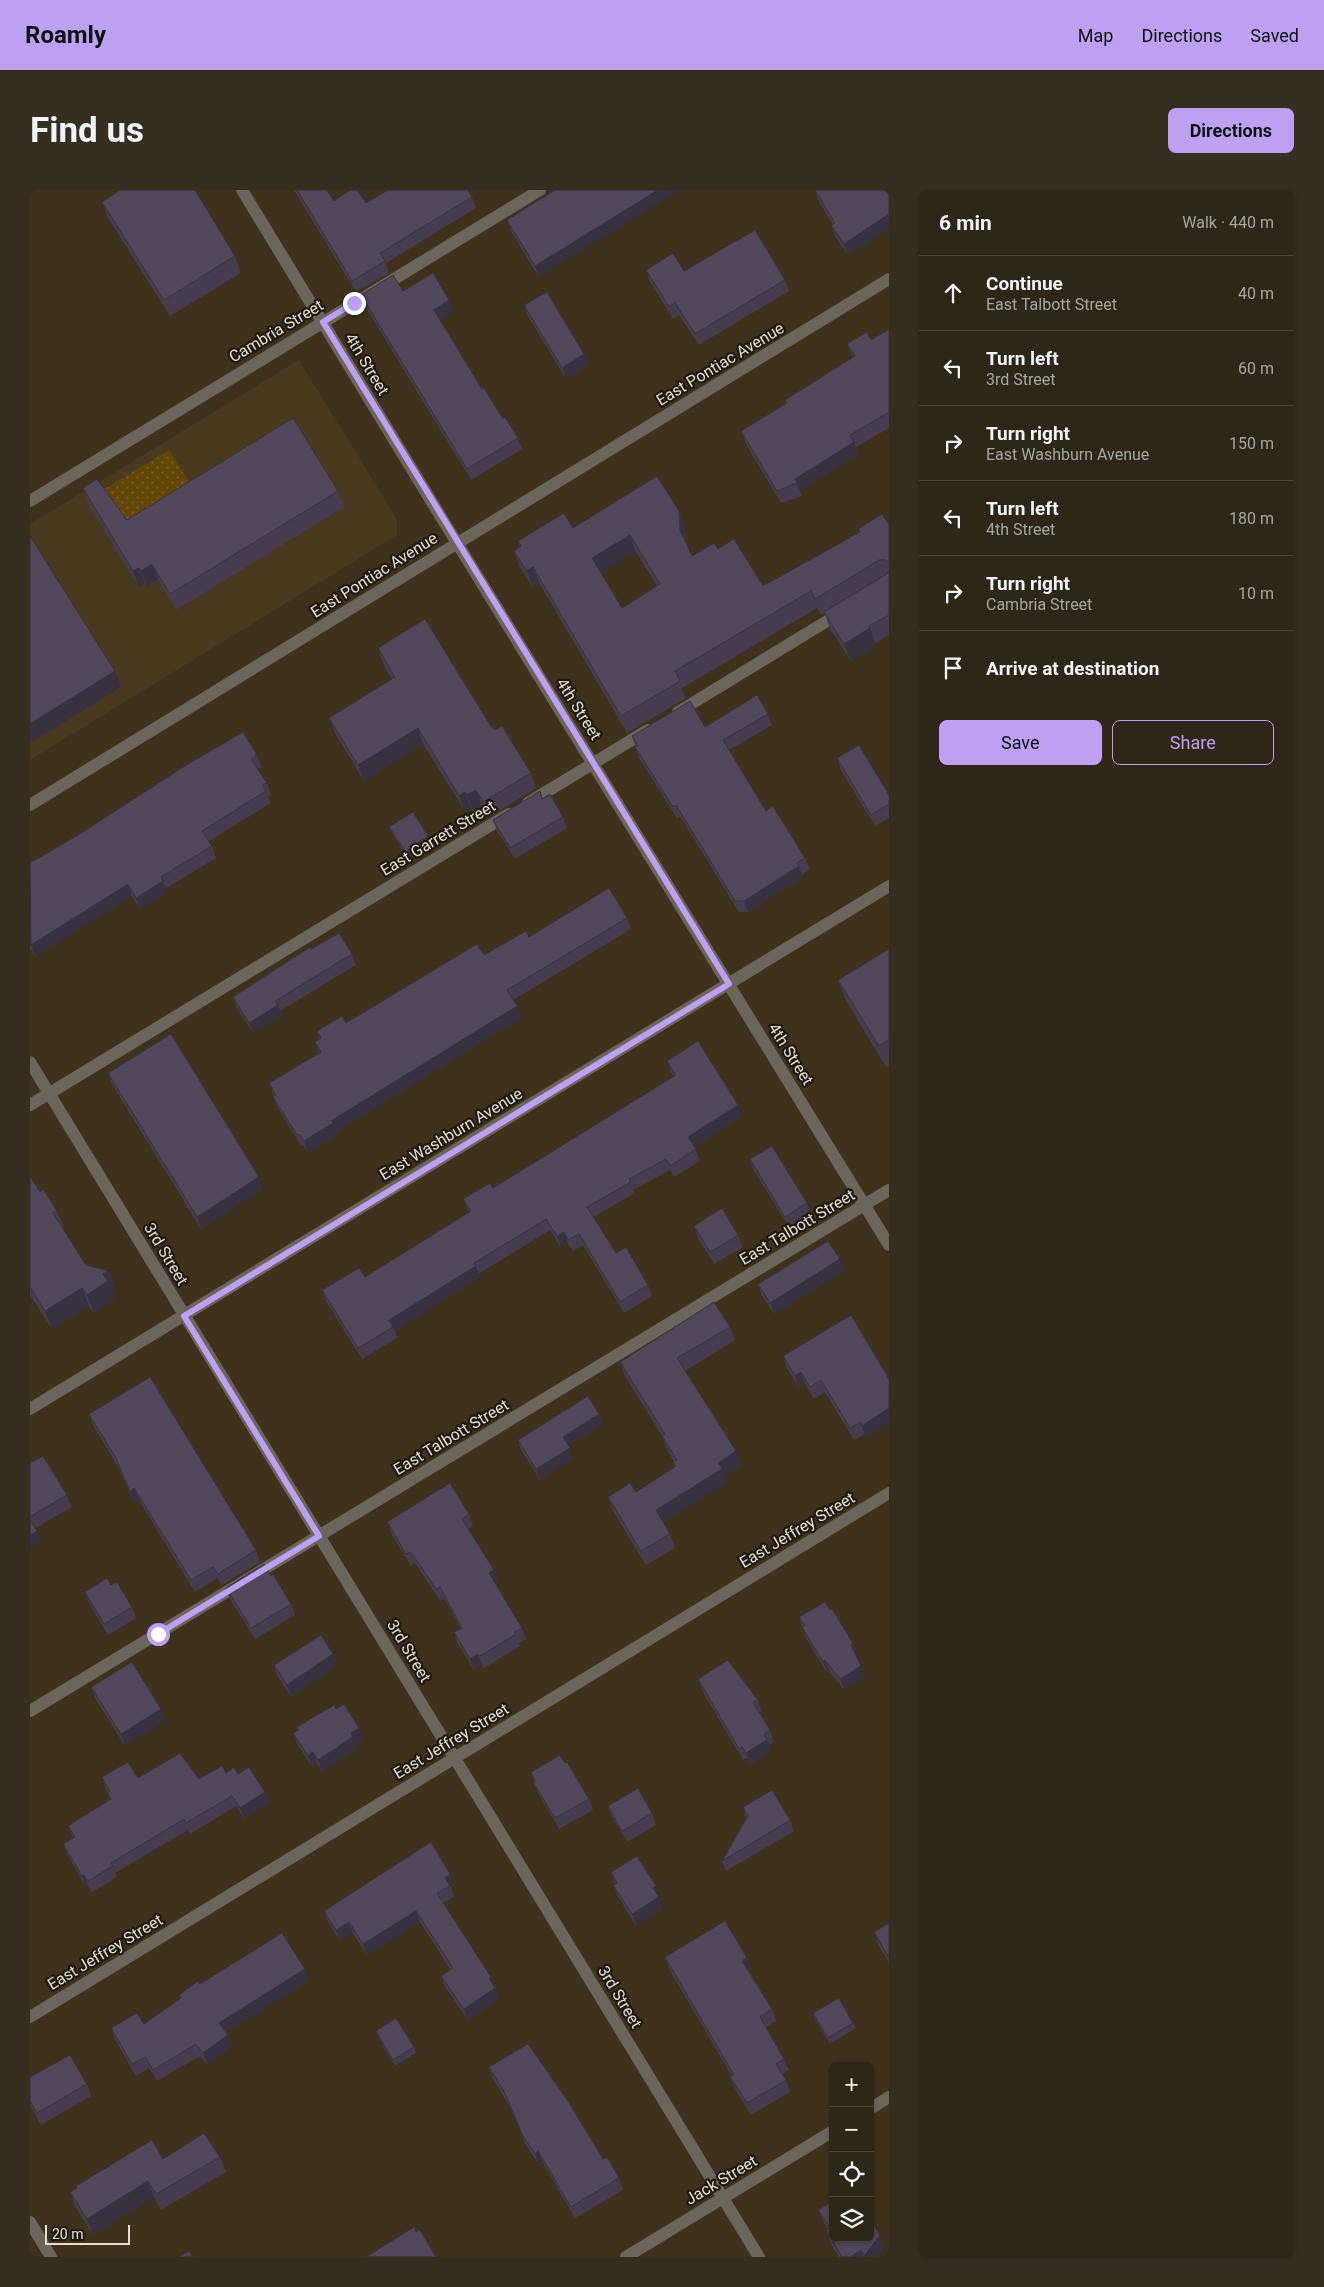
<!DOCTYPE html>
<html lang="en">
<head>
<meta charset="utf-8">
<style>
  :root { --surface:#2e2616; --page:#362e1f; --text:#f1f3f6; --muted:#a7a5a1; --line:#494335; --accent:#bca0f2 }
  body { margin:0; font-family:Roboto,sans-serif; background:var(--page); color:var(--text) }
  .controls { position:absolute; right:15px; bottom:15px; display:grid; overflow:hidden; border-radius:8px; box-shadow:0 1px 4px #0004 }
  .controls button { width:45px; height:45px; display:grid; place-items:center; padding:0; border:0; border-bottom:1px solid var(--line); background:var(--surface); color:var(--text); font:25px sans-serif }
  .scale { position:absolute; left:15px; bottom:12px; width:85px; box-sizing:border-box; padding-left:5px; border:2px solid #e6ded2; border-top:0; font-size:14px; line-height:18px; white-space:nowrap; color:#e6ded2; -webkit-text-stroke:4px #201a11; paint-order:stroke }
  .stop { position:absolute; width:15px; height:15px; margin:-11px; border:4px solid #bca0f2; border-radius:50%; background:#fff }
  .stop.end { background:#bca0f2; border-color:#fff; box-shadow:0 1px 5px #0008 }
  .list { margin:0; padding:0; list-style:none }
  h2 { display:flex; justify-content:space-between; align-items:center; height:65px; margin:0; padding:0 20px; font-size:21px }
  h2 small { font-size:16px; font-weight:400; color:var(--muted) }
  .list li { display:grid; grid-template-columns:32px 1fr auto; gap:15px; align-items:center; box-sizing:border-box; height:75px; padding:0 20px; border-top:1px solid var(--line) }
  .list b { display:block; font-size:19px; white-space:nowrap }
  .list p { margin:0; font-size:16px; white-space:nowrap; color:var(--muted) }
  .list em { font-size:16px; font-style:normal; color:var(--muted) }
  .actions { display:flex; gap:10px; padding:15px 20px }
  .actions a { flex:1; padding:11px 0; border:1px solid var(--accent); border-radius:8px; text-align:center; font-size:18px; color:var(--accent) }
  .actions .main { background:var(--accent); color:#111 }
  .icon { flex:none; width:28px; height:28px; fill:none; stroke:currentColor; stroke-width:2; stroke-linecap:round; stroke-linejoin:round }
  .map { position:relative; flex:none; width:859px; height:2067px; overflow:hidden; border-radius:8px }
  header { display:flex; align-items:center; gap:30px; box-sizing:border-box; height:70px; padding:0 25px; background:var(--accent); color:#111 }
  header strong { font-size:24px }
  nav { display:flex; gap:28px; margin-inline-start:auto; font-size:18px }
  .intro { display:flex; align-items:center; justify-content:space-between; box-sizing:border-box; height:120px; padding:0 30px }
  h1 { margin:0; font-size:35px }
  .button { padding:12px 22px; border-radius:8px; background:var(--accent); color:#111; font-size:18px; font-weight:700 }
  main { display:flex; gap:30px; padding:0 30px }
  aside { flex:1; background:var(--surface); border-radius:8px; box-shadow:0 1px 4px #0004 }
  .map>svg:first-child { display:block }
</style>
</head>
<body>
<header>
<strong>Roamly</strong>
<nav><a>Map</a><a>Directions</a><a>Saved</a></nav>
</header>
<div class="intro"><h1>Find us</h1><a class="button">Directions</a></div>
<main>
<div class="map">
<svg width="859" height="2067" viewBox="0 0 859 2067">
  <defs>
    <pattern id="grass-dots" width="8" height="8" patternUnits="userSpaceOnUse" patternTransform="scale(1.25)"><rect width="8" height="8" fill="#624406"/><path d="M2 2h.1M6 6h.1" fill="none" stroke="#785f29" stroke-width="1.8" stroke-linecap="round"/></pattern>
  </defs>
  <rect width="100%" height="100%" fill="#3e321d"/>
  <path fill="#49391e" d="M269 170 367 329V345L0 570V334Z"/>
  <path fill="url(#grass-dots)" d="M139 260 164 300 97 341 73 300Z"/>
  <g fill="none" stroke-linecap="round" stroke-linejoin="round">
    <path stroke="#6c655c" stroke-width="12" d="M212 0 411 327 859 1055
      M0 311 510 0
      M648 522 810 423
      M498 613 618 540
      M0 615 859 89
      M0 872 729 2067
      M0 915 479 624
      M0 1219 859 696
      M0 1521 859 1000
      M0 1827 859 1303
      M840 1919 859 1907
      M0 2032 21 2067
      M596 2067 803 1941"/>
  </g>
  <path fill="#473c4e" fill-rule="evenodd" d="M264 0H297L304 11 336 13 442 7 446 18 356 73 359 83 326 102Z
    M525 0 509 87 481 41 477 30Z
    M785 0H859V38L818 65 805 46 801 35 803 34 789 12Z
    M72 12 205 66 211 83 140 126 78 28Z
    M616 80 654 81 755 90 759 101 669 155 649 125 643 129 620 91Z
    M373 101 419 110 423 122 410 130 452 199 473 229 488 248 492 259 441 290 335 116 331 105Z
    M494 115 554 164 558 175 536 189 498 126Z
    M859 139V238L826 257 828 264 770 301 772 306 751 313 716 254 711 241 756 213 755 210 823 168 817 154 841 150Z
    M53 298 97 330 308 301 314 317 146 420 128 389 117 396 115 393 109 397 58 314Z
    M649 321 655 338 656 352 662 366 688 359 733 396 830 342 828 339 859 335V445L845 453 846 455 821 471 800 439 795 424 791 425 787 418 652 498 656 508 597 543 510 394 503 398 490 378 484 361 490 357 488 351 543 338ZM606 362 627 396 592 418 571 383Z
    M348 458 501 583 506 598 459 627 452 615 443 621 441 618 435 621 393 554 334 591 305 543 299 528 362 489 353 474Z
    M738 524 742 535 699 560 736 621 775 668 780 679 772 684 773 687 718 722H709L650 626 647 628 609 568 602 546 675 537Z
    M227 565 232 577 228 579 237 593 241 605 238 606 241 613 179 651 182 656 186 668 136 698 137 702 110 719 102 706 5 767 1 760 0 761V673Z
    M807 568 859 605V628L845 636 811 580Z
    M510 601 513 609 533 627 537 638 485 669 467 641 463 630Z
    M359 637 400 652 378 668 362 643Z
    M597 728 601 739 483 810 487 816 491 828 306 942 307 945 278 963 273 955 271 956 248 918 243 907 244 906 239 893 289 863 285 852 289 849 287 841 316 833 454 765 499 747Z
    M281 759 322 764 326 775 250 821 252 826 223 843 206 817 203 807Z
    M859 759V875L856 877 816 811 808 790Z
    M637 871 708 915 712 926 664 957 670 971 644 987 640 980 603 1000 605 1003 563 1027 586 1063 618 1095 622 1106 594 1123 553 1055 543 1061 538 1054 531 1058 520 1040 448 1084 450 1087 365 1141 367 1148 332 1169 296 1111 292 1100 335 1087 439 1022 433 1009 463 998 644 887 641 882Z
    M78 883 229 987 233 999 171 1039 82 894Z
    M720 969 777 1013 782 1025 760 1038 724 981Z
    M0 986 10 1002 27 1021 34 1039H33L56 1075 86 1099 81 1102 84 1110 64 1123 59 1116 22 1139 0 1105Z
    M664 1036 708 1045 713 1057 684 1074 668 1048Z
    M810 1069 814 1081 744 1124 732 1106 728 1094Z
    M821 1125 836 1248 835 1244 824 1250 795 1202 784 1209 775 1194 769 1198 757 1178 753 1166Z
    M700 1137 705 1150 655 1181 706 1261 711 1275 694 1286 697 1293 633 1332 640 1344 645 1358 616 1375 583 1321 578 1307 606 1302 645 1277 643 1272H644L637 1260 632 1246 595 1186 590 1172Z
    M59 1224 226 1360 230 1372 192 1395 187 1388 165 1402 109 1310 104 1313 90 1280 63 1235Z
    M569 1224 573 1234 538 1256 543 1268 510 1290 491 1260 488 1250Z
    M0 1273 37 1305 42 1317 5 1338 11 1352 0 1359Z
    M439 1324 443 1336 438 1339 464 1380 468 1392 465 1394 492 1438 496 1449 489 1453 490 1456 454 1478 452 1475 444 1480 428 1454 424 1442 431 1439 414 1408 410 1411 385 1373 381 1376 361 1343 357 1332Z
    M241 1386 261 1414 265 1425 225 1449 200 1409 196 1398Z
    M55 1402 102 1417 106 1428 78 1445 59 1413Z
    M800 1420 823 1453 827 1464 826 1465 835 1487 814 1500 800 1482 797 1483 776 1448 769 1427Z
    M303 1464 307 1475 261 1507 248 1487 244 1475Z
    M668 1489 728 1510 732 1521 729 1522 740 1540 744 1552 739 1555 741 1561 720 1575 717 1568 713 1570 672 1500Z
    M61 1497 135 1530 95 1556 65 1508Z
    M306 1519 329 1538 333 1550 326 1554 328 1558 292 1581 287 1574 282 1577 268 1555 263 1543 268 1540 267 1537Z
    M535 1573 559 1609 563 1620 529 1639 508 1603 501 1582Z
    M196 1583 208 1584 235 1602 239 1613 214 1629 206 1616 160 1644 158 1640 85 1683 87 1687 62 1702 58 1696 56 1697 37 1664 33 1654 43 1648 38 1636 80 1610 77 1603 78 1602 76 1598 72 1587 169 1589Z
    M578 1616 622 1623 626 1635 597 1652 582 1627Z
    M713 1617 760 1630 764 1641 696 1681 692 1671 716 1628Z
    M581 1682 630 1707 629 1708 633 1719 606 1736 588 1706 583 1695 585 1694Z
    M420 1684 424 1695 421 1697 424 1707 413 1713 461 1787 469 1809 438 1830 415 1797 411 1786 420 1779 390 1732 337 1765 323 1743 310 1751 298 1732 294 1721Z
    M859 1733V1772L848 1754 844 1742Z
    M635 1767 717 1768 721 1779 719 1781 742 1819 746 1831 736 1837 754 1869 759 1880 752 1884 756 1890 760 1902 721 1925 705 1899 700 1887 702 1886 639 1779Z
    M279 1791 196 1842 198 1845 202 1856 177 1875 170 1866 127 1891 119 1878 106 1886 85 1849 81 1838 114 1834 150 1808 149 1805 170 1794Z
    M783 1823 823 1833 826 1838 800 1854 785 1829Z
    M346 1841 384 1857 386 1863 365 1876 348 1847Z
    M459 1877 573 1969 589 1988 593 2000 545 2028 513 1973 509 1975 496 1955 480 1917 463 1889Z
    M0 1887 57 1894 61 1906 11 1935 0 1915Z
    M190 1967 196 1982 131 2020 124 2007 63 2045 46 2018 40 2002 133 1969Z
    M788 2020 854 2057 847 2067H809L800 2052 796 2040H798L793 2031Z"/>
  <path fill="#393140" d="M628 0H650L509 87 505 76Z
    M859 24V38L818 65 814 54Z
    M419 110 423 122 408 131 404 120Z
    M554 164 558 175 536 189 532 178Z
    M824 252 828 264 770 301 765 289Z
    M649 321 655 338 656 357 650 340Z
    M600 345 606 362 568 385 562 368Z
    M122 374 128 389 117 396 111 381Z
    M503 377 510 394 503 398 497 381Z
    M109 378 115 393 109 397 103 381Z
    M840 438 846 455 821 471 814 454Z
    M85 481 91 497 0 553V534Z
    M388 538 393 554 334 591 328 575Z
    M446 600 452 615 443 621 437 605Z
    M435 602 441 618 435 621 429 606Z
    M398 646 400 652 378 668 376 662Z
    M769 676 773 687 718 722 714 711Z
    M133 691 137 702 110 719 106 708Z
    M98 694 102 706 5 767 1 755Z
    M248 815 252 826 223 843 219 833Z
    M487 816 491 828 306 942 307 945 278 963 274 951 301 931Z
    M708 915 712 926 662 958 658 947Z
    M229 987 233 999 171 1039 167 1027Z
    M534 1042 538 1054 531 1058 527 1046Z
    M810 1069 814 1081 744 1124 740 1113Z
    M446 1076 450 1087 365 1141 359 1130Z
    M79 1081 86 1099 81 1102 84 1110 64 1123 57 1105 73 1084Z
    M52 1098 59 1116 22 1139 15 1121Z
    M771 1182 775 1194 769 1198 765 1186Z
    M859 1218V1233L836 1248 832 1236Z
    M569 1224 573 1234 536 1257 533 1247Z
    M540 1258 543 1268 510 1290 506 1279Z
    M706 1261 711 1275 694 1286 697 1293 631 1334 626 1320 688 1273Z
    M104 1298 109 1310 104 1313 100 1302Z
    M7 1341 11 1352 0 1359V1345Z
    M464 1380 468 1392 463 1395 459 1383Z
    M823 1453 827 1464 825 1466 821 1455Z
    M303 1464 307 1475 261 1507 257 1495Z
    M448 1464 452 1475 444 1480 440 1469Z
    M795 1470 800 1482 797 1483 793 1472Z
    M831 1476 835 1487 814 1500 810 1489Z
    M131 1519 135 1530 95 1556 91 1544Z
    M329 1538 333 1550 326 1554 328 1558 292 1581 288 1570 321 1543Z
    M737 1550 741 1561 720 1575 716 1563Z
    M283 1562 287 1574 282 1577 278 1566Z
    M235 1602 239 1613 214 1629 210 1618Z
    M420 1684 424 1695 421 1697 415 1688Z
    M54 1685 58 1696 56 1697 52 1686Z
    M626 1696 633 1719 606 1736 602 1724 623 1698Z
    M386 1721 390 1732 337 1765 333 1754Z
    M319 1732 323 1743 310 1751 306 1740Z
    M717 1768 721 1779 717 1782 712 1771Z
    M275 1779 279 1791 193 1844 189 1833Z
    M461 1787 465 1798 459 1788Z
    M465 1798 469 1809 438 1830 434 1819Z
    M198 1845 202 1856 177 1875 173 1863Z
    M508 1961 513 1973 509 1975 505 1964Z
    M118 1991 124 2007 63 2045 57 2029Z
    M850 2045 854 2057 847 2067H835V2065Z
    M831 2060 834 2067H820Z"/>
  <path fill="#52465b" stroke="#393140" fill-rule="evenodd" d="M90 0H165L205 66 134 110 72 12Z
    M267 0H297L304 11 320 0H327L336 13 358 0H438L442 7 350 63 355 71 322 91Z
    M525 0H628L505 76 477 30Z
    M785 0H859V24L814 54 801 35 805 33Z
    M725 40 755 90 665 144 645 113 639 117 616 80 643 63 654 81Z
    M403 83 419 110 404 120 452 199 454 198 473 229 475 227 488 248 437 279 331 105 363 85 373 101Z
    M517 102 554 164 532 178 494 115Z
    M859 139V222L820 245 824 252 765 289 767 293 747 301 711 241 757 213 755 210 825 166 817 154 837 142 841 150Z
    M263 228 308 301 140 404 122 374 111 381 109 378 103 381 53 298 67 289 97 330Z
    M627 286 649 321 650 340 662 366 684 353 688 359 704 349 733 396 830 342 828 339 852 324 859 335V374L856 370H849L785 409 781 401 645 481 650 491 591 526 503 377 497 381 484 361 491 356 488 351 534 323 543 338ZM600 345 630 394 592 418 562 368Z
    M0 346 85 481 0 534Z
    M859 380V425L839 436 840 438 814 454 794 422 857 384Z
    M395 429 462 538 465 540 472 536 501 583 453 612 446 600 437 605 435 602 429 606 388 538 328 575 299 528 365 487 348 458Z
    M727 505 738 524 693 550 736 621 743 616 775 668 767 673 769 676 714 711H705L646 615 643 617 605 557 608 556 602 546 660 511 675 537Z
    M213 542 227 565 221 569 237 593 232 595 236 601 172 641 182 656 131 687 133 691 106 708 98 694 1 755 0 673 48 645 158 574Z
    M829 555 859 605V614L841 625 807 568Z
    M510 601 512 609 520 604 533 627 480 658 463 630Z
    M383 622 398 646 376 662 359 637Z
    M579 698 597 728 477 800 487 816 301 931 303 933 274 951 269 944 267 945 243 907 246 905 239 893 291 862 285 852 291 848 287 841 312 826 316 833 447 754 454 765 496 741 499 747Z
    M309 743 322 764 245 811 248 815 219 833 203 807 280 757 281 759Z
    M859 759V850L849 856 808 790Z
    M141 844 229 987 167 1027 78 883Z
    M668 851 708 915 658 947 666 959 640 976 636 969 599 989 601 992 557 1017 586 1063 596 1057 618 1095 590 1112 549 1044 538 1050 534 1042 527 1046 516 1029 444 1073 446 1076 359 1130 363 1137 328 1158 292 1100 329 1078 335 1087 441 1021 433 1009 460 993 463 998 646 885 637 871Z
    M742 956 777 1013 755 1027 720 969Z
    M0 986 10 1002 13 999 27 1021 23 1023 56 1075 79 1081 73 1084 78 1091 57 1105 52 1098 15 1121 0 1097Z
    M692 1018 708 1045 680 1062 664 1036Z
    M798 1051 810 1069 740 1113 728 1094Z
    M684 1112 700 1137 647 1168 706 1261 688 1273 692 1279 626 1320 640 1344 611 1361 578 1307 600 1293 606 1302 646 1276 643 1272 647 1270 632 1246 635 1244 590 1172Z
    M821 1125 859 1189V1218L832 1236 831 1232 820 1238 791 1190 780 1197 771 1182 765 1186 753 1166Z
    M120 1187 226 1360 188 1384 183 1377 161 1390 104 1298 100 1302 86 1268 59 1224Z
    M558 1206 569 1224 533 1247 540 1258 506 1279 488 1250Z
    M13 1266 37 1305 0 1327V1273Z
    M420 1293 439 1324 432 1329 464 1380 459 1383 492 1438 484 1442 486 1444 450 1466 448 1464 440 1469 424 1442 432 1438 410 1397 406 1399 381 1362 376 1364 357 1332Z
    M0 1330 7 1341 0 1345Z
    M234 1374 241 1386 243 1384 261 1414 221 1438 196 1398Z
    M77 1388 81 1395 87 1392 102 1417 74 1434 55 1402Z
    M795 1412 800 1420 802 1419 823 1453 821 1455 831 1476 810 1489 795 1470 793 1472 772 1437 775 1436 769 1427Z
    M291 1445 303 1464 257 1495 244 1475Z
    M698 1470 728 1510 723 1512 740 1540 734 1544 737 1550 716 1563 712 1557 709 1559 668 1489Z
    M102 1472 131 1519 91 1544 61 1497Z
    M314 1514 329 1538 321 1543 323 1547 288 1570 283 1562 278 1566 263 1543 269 1540 267 1537 304 1515 306 1519Z
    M150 1563 169 1589 192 1576 196 1583 204 1577 208 1584 219 1577 235 1602 210 1618 202 1606 156 1633 154 1629 81 1673 83 1676 58 1691 54 1685 52 1686 33 1654 45 1647 38 1636 81 1609 77 1603 80 1601 72 1587 98 1572 108 1588Z
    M530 1565 535 1573 537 1572 559 1609 525 1628 503 1592 505 1591 501 1582Z
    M608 1598 622 1623 592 1641 578 1616Z
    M742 1600 760 1630 692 1671 718 1626 713 1617Z
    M401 1652 420 1684 415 1688 420 1696 407 1703 461 1787 459 1788 465 1798 434 1819 411 1786 423 1778 386 1721 333 1754 319 1732 306 1740 294 1721Z
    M607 1666 626 1696 623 1698 629 1707 602 1724 583 1695 587 1693 581 1682Z
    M695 1731 717 1768 712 1771 742 1819 730 1827 754 1869 746 1874 756 1890 717 1913 700 1887 704 1885 635 1767Z
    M859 1733V1768L844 1742Z
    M252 1743 275 1779 189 1833 198 1845 173 1863 166 1854 123 1880 115 1867 102 1874 81 1838 107 1823 114 1834 151 1808 149 1805 168 1791 170 1794Z
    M809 1808 823 1833 798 1848 783 1823Z
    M366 1828 384 1857 363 1870 346 1841Z
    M498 1854 538 1911 573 1969 577 1967 589 1988 541 2017 508 1961 505 1964 492 1944 476 1905 459 1877Z
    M40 1865 57 1894 7 1923 0 1911V1887Z
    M174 1943 190 1967 126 2004 118 1991 57 2029 40 2002 47 1998 46 1996 122 1950 133 1969Z
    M803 2011V2048H840V2029L850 2045 835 2065 831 2060 820 2067H812L796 2040 800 2038 788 2020Z
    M384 2037 386 2042 390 2040 406 2067H336Z
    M159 2061 163 2067H149Z"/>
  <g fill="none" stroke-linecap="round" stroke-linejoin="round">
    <path stroke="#bca0f2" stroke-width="6" d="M128 1444 289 1346 154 1126 699 794 293 132 324 113"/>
  </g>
  <g text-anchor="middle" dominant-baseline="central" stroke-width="4.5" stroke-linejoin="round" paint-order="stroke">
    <g font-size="16" fill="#e6ded2" stroke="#201a11">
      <text transform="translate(246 141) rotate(-31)">Cambria Street</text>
      <text transform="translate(337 174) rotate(59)">4th Street</text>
      <text transform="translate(690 174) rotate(-31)">East Pontiac Avenue</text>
      <text transform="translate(344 385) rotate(-32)">East Pontiac Avenue</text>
      <text transform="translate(549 519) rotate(58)">4th Street</text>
      <text transform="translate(408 648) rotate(-31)">East Garrett Street</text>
      <text transform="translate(761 864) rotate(58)">4th Street</text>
      <text transform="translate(421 944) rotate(-31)">East Washburn Avenue</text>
      <text transform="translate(767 1037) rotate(-31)">East Talbott Street</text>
      <text transform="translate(136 1064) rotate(59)">3rd Street</text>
      <text transform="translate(421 1247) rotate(-31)">East Talbott Street</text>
      <text transform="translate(767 1340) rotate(-31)">East Jeffrey Street</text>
      <text transform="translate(379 1461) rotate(59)">3rd Street</text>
      <text transform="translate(421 1551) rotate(-31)">East Jeffrey Street</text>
      <text transform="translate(75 1762) rotate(-31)">East Jeffrey Street</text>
      <text transform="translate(590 1807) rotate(59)">3rd Street</text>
      <text transform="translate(691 1990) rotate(-31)">Jack Street</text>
    </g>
  </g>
</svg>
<div class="controls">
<button>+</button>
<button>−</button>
<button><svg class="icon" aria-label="locate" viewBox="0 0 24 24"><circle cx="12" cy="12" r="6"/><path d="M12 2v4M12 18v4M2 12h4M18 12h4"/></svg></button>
<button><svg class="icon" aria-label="layers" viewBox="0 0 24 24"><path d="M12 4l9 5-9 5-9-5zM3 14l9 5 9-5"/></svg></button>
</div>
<div class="scale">20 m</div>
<div class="stop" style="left:128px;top:1444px"></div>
<div class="stop end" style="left:324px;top:113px"></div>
</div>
<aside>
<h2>6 min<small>Walk · 440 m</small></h2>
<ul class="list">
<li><svg class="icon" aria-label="ahead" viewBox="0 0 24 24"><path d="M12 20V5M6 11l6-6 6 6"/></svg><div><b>Continue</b><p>East Talbott Street</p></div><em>40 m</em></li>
<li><svg class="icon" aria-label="left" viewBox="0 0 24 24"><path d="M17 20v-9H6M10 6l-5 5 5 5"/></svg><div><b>Turn left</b><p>3rd Street</p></div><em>60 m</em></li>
<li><svg class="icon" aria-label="right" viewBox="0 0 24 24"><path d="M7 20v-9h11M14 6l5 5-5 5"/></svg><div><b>Turn right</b><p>East Washburn Avenue</p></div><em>150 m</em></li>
<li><svg class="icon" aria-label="left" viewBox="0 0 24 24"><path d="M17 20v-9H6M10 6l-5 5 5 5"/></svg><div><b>Turn left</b><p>4th Street</p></div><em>180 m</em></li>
<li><svg class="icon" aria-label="right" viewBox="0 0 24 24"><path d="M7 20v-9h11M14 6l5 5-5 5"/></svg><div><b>Turn right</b><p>Cambria Street</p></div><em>10 m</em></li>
<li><svg class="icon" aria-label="arrive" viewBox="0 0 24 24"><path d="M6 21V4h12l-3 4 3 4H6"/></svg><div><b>Arrive at destination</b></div></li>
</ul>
<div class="actions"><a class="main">Save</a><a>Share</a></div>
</aside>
</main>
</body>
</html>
